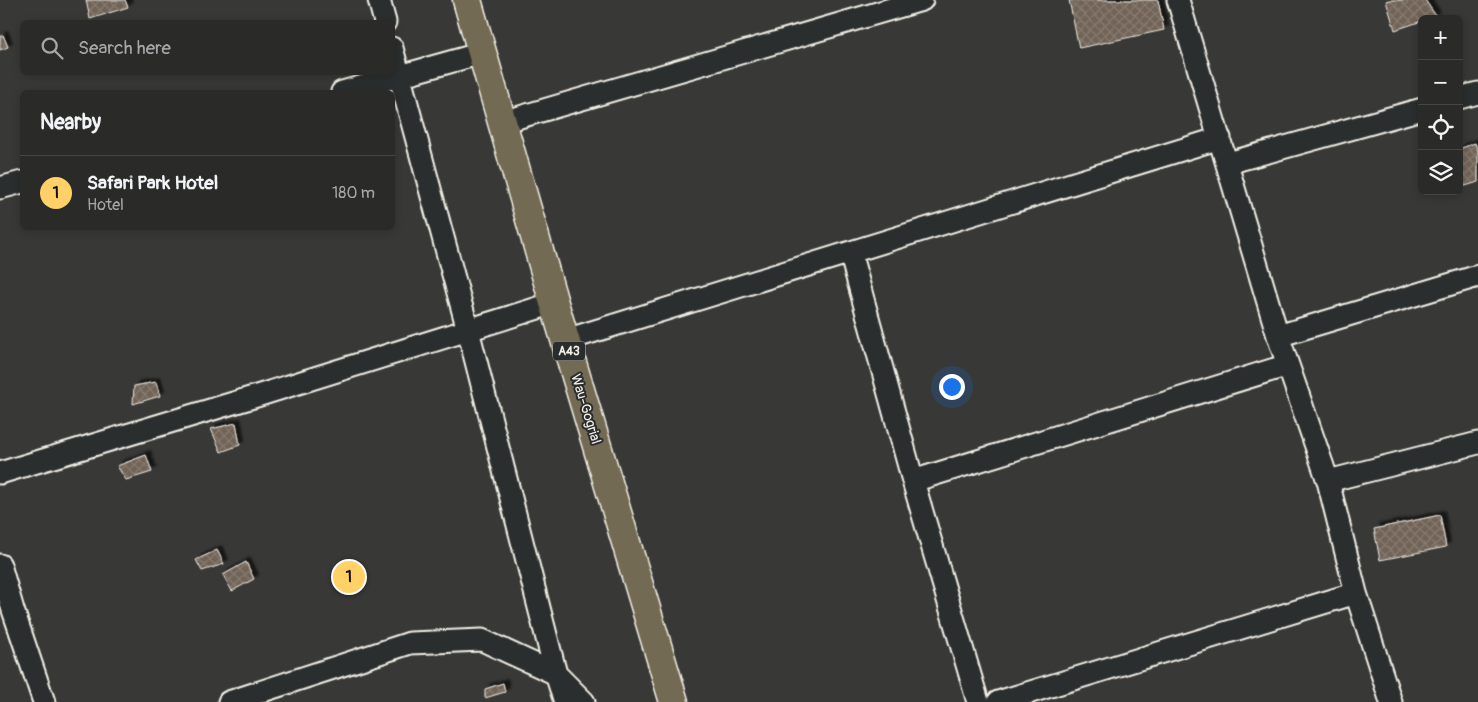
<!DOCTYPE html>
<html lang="en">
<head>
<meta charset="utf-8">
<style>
  :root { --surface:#2a2a28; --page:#323230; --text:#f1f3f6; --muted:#a5a7a8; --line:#464645; --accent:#ffd166 }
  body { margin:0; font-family:Pangolin,sans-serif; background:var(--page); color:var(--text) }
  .controls { position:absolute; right:15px; top:15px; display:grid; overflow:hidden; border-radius:8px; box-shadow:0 2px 8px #0003 }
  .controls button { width:45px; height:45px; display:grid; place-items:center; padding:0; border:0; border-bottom:1px solid var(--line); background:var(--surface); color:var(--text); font:25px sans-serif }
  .you { position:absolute; left:951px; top:386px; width:18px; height:18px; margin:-12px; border:4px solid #fff; border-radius:50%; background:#1a73e8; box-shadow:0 0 0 8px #1a73e833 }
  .badge { display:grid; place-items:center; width:32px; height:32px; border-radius:50%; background:var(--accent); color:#111; font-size:16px; font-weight:700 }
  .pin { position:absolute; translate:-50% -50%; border:2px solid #fff; box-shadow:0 1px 5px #0006 }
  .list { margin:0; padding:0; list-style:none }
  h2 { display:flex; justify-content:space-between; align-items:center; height:65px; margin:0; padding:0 20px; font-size:21px }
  h2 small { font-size:16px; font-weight:400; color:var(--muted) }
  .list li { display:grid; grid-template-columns:32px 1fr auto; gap:15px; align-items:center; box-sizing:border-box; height:75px; padding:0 20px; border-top:1px solid var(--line) }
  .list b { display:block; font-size:19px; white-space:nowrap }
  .list p { margin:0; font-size:16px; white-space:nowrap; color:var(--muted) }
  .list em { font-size:16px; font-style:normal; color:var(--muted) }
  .icon { flex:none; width:28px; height:28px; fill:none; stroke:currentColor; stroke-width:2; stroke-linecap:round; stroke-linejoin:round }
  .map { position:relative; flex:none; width:1478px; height:702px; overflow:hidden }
  .search { position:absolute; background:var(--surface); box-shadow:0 2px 8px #0003; left:20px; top:20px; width:375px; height:55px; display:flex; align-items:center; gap:12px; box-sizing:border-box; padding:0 18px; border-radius:8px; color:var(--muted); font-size:19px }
  .panel { position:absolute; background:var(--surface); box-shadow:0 2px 8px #0003; left:20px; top:90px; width:375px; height:140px; border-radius:8px }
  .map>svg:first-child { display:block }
</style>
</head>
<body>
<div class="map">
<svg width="1478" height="702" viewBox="0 0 1478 702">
  <defs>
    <pattern id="building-cross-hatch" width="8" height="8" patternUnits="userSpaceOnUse" patternTransform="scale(1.25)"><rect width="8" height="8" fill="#716357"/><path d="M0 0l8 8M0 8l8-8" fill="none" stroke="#867a6f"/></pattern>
    <filter id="shadow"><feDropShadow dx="4.5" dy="-4.5" stdDeviation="1" flood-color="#0009"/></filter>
  </defs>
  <rect width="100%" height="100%" fill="#383836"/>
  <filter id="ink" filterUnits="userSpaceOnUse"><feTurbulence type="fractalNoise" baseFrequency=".02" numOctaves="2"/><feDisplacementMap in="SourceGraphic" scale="10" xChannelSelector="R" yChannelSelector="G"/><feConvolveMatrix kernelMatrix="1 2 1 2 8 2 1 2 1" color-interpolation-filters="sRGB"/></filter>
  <g filter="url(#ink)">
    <path fill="url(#building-cross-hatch)" stroke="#f4f1e8" filter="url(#shadow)" d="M86 0H125L128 7 90 19Z
      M1069 0H1158L1164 30 1079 48Z
      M1389 0H1425L1436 16 1428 19H1422V21L1395 30 1386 1Z
      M3 35 8 47 0 50V37Z
      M1475 143 1478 151V182L1459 188V149Z
      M156 382 160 396 133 404 134 386Z
      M236 423 240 445 221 452 211 429Z
      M146 455 152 472 126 480 117 466Z
      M1440 515 1446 547 1380 560 1374 529Z
      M217 550 224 564 202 571 196 560Z
      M246 562 254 579 232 591 223 575Z
      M503 683 505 692 485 698V689Z"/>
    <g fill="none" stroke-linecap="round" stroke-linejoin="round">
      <g stroke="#f4f1e8" stroke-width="25">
        <path id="minor" d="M379 0 385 22
          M1178 0 1278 336 1328 481 1356 593 1391 702
          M392 48 468 330 556 674 565 702
          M342 92 482 53
          M1459 98 1478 93
          M503 122 922 0
          M1228 163 1422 109
          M0 188 22 182
          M850 252 913 481 978 702
          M1278 336 1478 276
          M566 340 1220 138
          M0 473 260 395 554 303
          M913 481 1288 365
          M1328 481 1478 443
          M0 565 13 610 44 702
          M229 702 410 643 482 640 556 674 584 702
          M998 702 1356 593"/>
      </g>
      <g stroke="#f4f1e8" stroke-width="31">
        <path id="primary" d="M467 0 554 303 674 702"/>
      </g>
      <use href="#minor" stroke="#2a2d2e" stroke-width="21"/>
      <use href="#primary" stroke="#736b52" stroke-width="28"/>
    </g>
  </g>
  <g text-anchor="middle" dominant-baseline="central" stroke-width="4" stroke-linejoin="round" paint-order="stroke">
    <rect fill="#2a2d2e" stroke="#b7b6b0" stroke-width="1" x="553" y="341.5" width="32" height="19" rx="4"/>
    <g font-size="12" font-weight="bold" fill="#f4f1e8">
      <text x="569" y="351">A43</text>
    </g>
    <g font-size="14" fill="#f4f1e8" stroke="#2a2d2e">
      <text transform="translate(586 409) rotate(73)">Wau-Gogrial</text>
    </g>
  </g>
</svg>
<div class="controls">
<button>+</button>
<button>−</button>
<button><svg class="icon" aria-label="locate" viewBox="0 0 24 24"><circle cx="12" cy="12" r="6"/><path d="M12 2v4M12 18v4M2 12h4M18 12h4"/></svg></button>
<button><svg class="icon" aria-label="layers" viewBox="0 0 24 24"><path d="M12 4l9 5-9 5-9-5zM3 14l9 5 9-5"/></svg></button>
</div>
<div class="you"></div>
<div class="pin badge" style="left:349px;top:577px">1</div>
<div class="search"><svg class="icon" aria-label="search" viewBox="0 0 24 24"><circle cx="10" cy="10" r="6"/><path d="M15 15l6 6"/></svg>Search here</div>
<section class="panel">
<h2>Nearby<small></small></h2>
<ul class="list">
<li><span class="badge">1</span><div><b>Safari Park Hotel</b><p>Hotel</p></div><em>180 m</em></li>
</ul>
</section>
</div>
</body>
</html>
